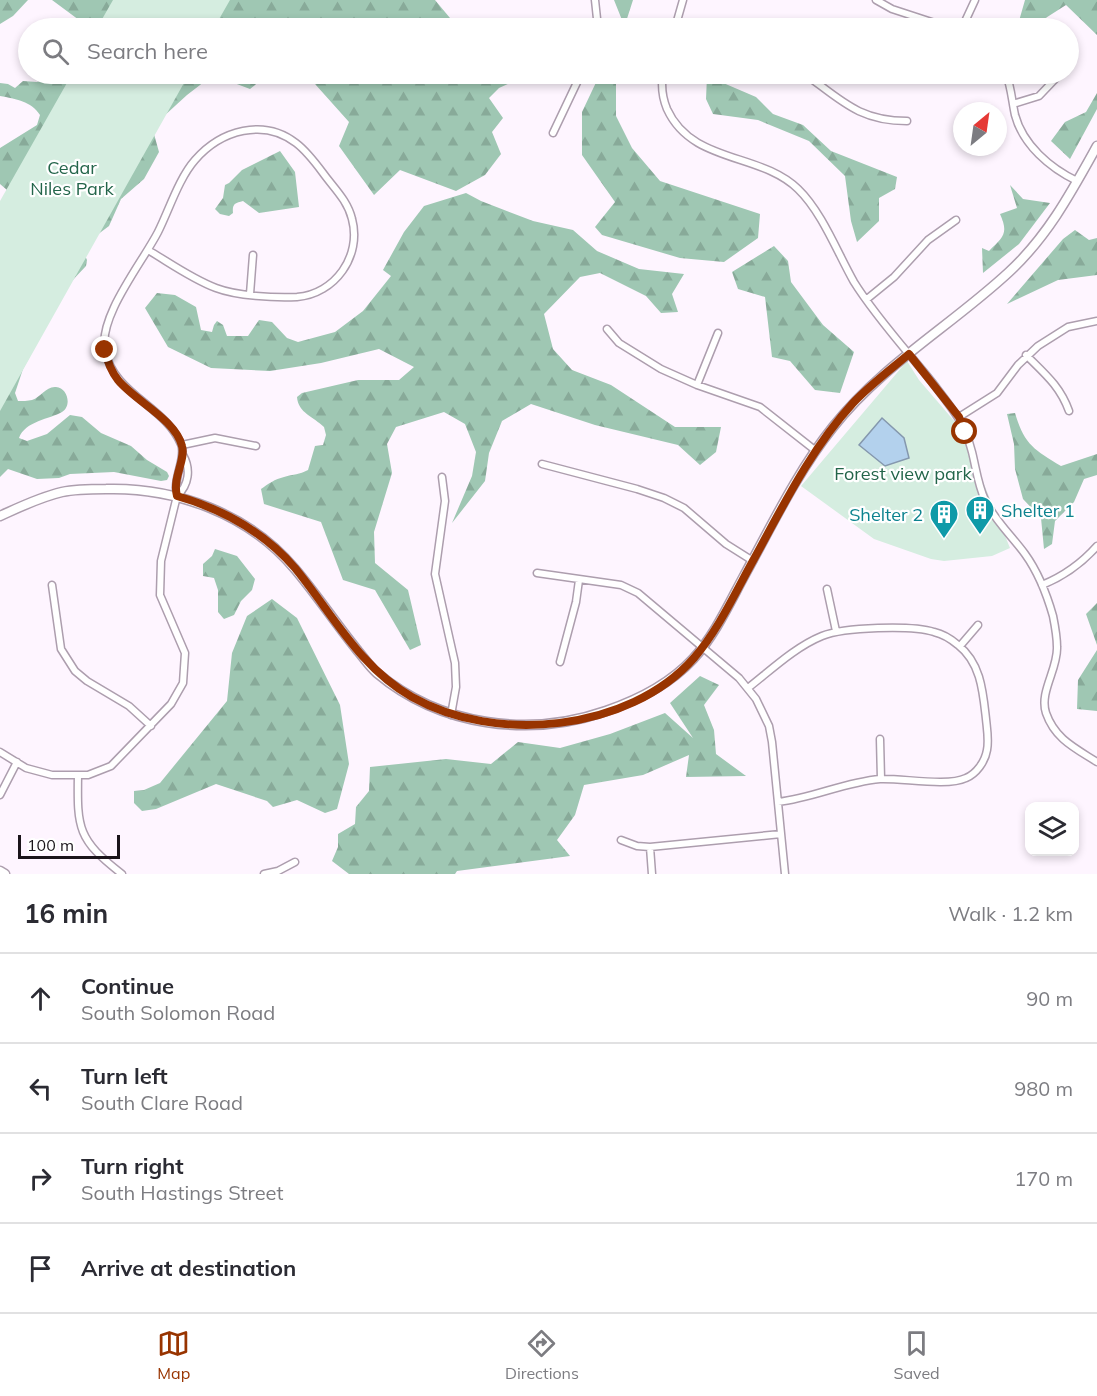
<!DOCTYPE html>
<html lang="en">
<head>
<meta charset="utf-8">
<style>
  :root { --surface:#fff; --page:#f2f2f3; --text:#2b2b33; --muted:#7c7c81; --line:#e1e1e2; --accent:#983400 }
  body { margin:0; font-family:Mulish,sans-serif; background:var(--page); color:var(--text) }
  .controls { position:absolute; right:18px; bottom:18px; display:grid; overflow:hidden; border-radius:12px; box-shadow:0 3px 9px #0003 }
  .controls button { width:54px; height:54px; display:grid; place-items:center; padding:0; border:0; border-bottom:2px solid var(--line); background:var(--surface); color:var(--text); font:30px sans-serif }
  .compass { position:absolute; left:953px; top:102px; width:54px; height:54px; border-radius:50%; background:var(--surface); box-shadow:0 3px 9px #0003; rotate:29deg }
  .scale { position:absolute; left:18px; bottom:15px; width:102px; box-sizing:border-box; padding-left:6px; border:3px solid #1a141a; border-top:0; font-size:16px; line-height:21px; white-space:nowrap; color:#1a141a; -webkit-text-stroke:4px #fff; paint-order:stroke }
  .stop { position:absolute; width:18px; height:18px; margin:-14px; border:4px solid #983400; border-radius:50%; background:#fff }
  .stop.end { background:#983400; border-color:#fff; box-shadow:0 2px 6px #0008 }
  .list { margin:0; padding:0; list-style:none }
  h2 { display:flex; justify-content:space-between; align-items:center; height:78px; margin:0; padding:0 24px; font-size:26px }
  h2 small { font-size:20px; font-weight:400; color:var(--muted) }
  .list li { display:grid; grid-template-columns:39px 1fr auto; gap:18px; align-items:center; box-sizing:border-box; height:90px; padding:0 24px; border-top:2px solid var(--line) }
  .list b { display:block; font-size:22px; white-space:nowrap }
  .list p { margin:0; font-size:20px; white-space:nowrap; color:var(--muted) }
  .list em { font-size:20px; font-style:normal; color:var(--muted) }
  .icon { flex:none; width:33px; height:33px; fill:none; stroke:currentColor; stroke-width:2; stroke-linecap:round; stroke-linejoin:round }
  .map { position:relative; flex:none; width:1097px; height:874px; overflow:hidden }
  .search { position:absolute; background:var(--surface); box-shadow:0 3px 9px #0003; left:18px; right:18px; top:18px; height:66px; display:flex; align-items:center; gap:15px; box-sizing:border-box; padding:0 21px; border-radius:33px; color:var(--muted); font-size:22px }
  .sheet { height:438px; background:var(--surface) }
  nav { display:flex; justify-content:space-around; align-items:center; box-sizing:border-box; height:84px; border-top:2px solid var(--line); background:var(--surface); font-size:16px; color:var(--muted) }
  nav a { display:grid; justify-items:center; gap:3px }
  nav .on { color:var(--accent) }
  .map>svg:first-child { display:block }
</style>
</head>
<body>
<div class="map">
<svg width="1097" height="874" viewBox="0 0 1097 874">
  <defs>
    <pattern id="forest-firs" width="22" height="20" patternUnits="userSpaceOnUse" patternTransform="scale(1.5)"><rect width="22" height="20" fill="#9fc7b3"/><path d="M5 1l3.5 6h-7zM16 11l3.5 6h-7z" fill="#8a9"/></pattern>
  </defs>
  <rect width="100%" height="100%" fill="#fef5ff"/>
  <path fill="url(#forest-firs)" d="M0 0H28L13 16 0 24Z
    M52 0H435L455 24 471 28H82L79 20Z
    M614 0H633L624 28H618L622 20Z
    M1025 0H1097V35L1066 5 1030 28H1017Z
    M57 74H528V75L499 88 489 98 503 118 492 132 501 154 485 175 456 191 400 170 374 195 339 146 349 122 315 84 266 76 250 89 213 75 187 95 152 127 159 152 144 179 121 199 109 226 85 244 20 201 0 184V148L37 125 40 115C31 101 16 99 0 96V83L8 84 15 88 23 81 37 82 50 75Z
    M600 74H616V116L632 148 660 181 760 214 758 238 724 262 680 258 602 235 595 227 615 202 582 155V112Z
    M707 76 756 97 773 114 803 125 831 151 897 177 895 189 879 198V221L857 242 851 221 845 176 809 141 758 120 713 114 706 99Z
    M1097 93V109L1070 159 1051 141 1065 122 1086 112Z
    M280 151 295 172 299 207 259 213 243 201C235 203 232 204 233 213L229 216 220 214 215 209 223 198 225 185 229 183 242 170Z
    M1010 185 1023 199 1050 203 1019 244 983 273 982 248 989 251C1003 237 1009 234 1000 214L1017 208Z
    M466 193 481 201 533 221 573 230 597 251 639 269 684 274 672 294 678 312 661 313 646 296 600 273 580 277 544 314 553 349 572 370 611 385 675 427H721L716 452 700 465 678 445 595 425 531 404 502 421 489 453 485 481 452 523 472 476 476 452 465 424 444 412 396 427 387 444 392 473 374 532 375 563 408 590 421 645 410 650 375 590 343 580 321 522 264 504 261 489C268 484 275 479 284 477 294 474 299 475 308 470L315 446 323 445 326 435 324 427C314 417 298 413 297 397L302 393 358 380H399L414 367 379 349 321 363 270 371 211 368 168 347 145 308 157 293 175 295 196 307 201 330 212 332 214 325 217 321 223 325 227 336H248L259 320 272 322 287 338 298 342 335 332 363 311 391 276 383 270 404 232 424 206Z
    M1075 230 1089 240 1097 238V275L1058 280 1007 304 1063 239Z
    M774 246 788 261 791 282 823 325 854 352 840 393 815 390 790 361 772 357 765 297 738 289 732 272Z
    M83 251 87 260 86 266 69 284 23 369 15 393 18 401C22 401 28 401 32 400 41 397 46 386 56 387 68 388 72 406 62 412 50 419 25 421 19 438L27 441 47 434 70 415 82 417 101 433 131 446 147 460 167 472 169 476 167 480 161 481 114 472 70 474 59 478 37 479 8 469 0 477V295Z
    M1015 413C1024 444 1034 450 1061 466L1097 454V475L1084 479 1074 502 1055 521 1052 544 1044 549 1041 518 1023 499 1015 469 1014 444 1007 414Z
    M215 549 237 556 255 579 252 590 241 601 234 615 224 619 218 612V590L214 578 203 576V564L212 556Z
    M272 599 297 618 340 705 349 764 337 809 325 813 297 800 273 807 267 801 216 784 156 809 142 811 134 803V791L144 790 160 783 227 701 232 653 247 616Z
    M1097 603V645L1086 614Z
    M1097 650V711L1077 709 1078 680Z
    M700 676 719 685 704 705 714 730 716 754 746 776 686 777 689 755 643 775 584 785 575 815 557 840 570 856 457 871 455 874H349L332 861 338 847V834L355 824 356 807 369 791 370 767 446 759 491 764 518 742 560 748 610 734 665 713 693 738 670 703Z"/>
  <path fill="#d5ede0" d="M113 0H230L214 28H97Z
    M72 74H189L0 411V201Z
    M907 361 919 380 962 430 1010 548 992 556 944 561 931 559 874 539 801 486Z"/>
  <path fill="#b3d1ed" stroke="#8598ae" stroke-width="1.5" d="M882 418 904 438 909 458 885 466 859 445Z"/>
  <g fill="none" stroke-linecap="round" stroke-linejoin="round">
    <g stroke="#ad9eae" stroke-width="9">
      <path id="street" d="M595 0 598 28
        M876 0 892 9 950 28
        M677 24 694 28
        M675 28 683 0
        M962 28 975 0
        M663 74C661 86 662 97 667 109 692 164 760 152 798 189 822 212 838 254 854 282 875 316 907 351 932 382 951 407 964 421 972 452 976 468 978 485 985 500 995 521 1012 536 1025 554 1038 572 1047 595 1053 616 1055 626 1057 638 1057 647 1058 669 1039 692 1046 713 1055 739 1075 748 1097 762
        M805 74C841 100 859 121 907 121
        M1006 74C1011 86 1012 101 1015 115 1023 145 1050 168 1077 181
        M1013 104 1039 96 1060 74
        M553 133 581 74
        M250 294 253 255
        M867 299 894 277 928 240 956 220
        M607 329 619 343 661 369 697 385 760 407 816 451
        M1026 355C1045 374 1060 386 1069 411
        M697 385 718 333
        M959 417 997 393 1018 365 1038 346 1068 327 1097 321
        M182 445 215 438 256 446
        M542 464 637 489 664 498 684 508 726 544 753 561
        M442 477 445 501 435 574 455 663 456 687 451 715
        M177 496C189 485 191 469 183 455
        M537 573 621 585 638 593 739 678 756 699 769 726 772 742 785 874
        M52 585 61 649 75 671 87 681 129 706 151 726
        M1042 585C1064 576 1081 564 1097 546
        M827 589 836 631
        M960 646 978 625
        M560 662 576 602 579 580
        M748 688C771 670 795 647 822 636 844 627 912 625 934 632 943 634 951 639 958 645 981 663 983 692 986 719 987 729 989 740 987 750 985 762 976 774 966 778 947 787 903 778 880 779 845 782 813 798 778 802
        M880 739 881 779
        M0 752 26 768 52 775H88L111 766 171 704 183 683 185 653 160 595 161 561 177 496C172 479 187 457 181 444 164 405 113 394 105 350 98 317 142 263 158 232 169 210 179 178 195 160 221 130 264 118 296 143 308 152 317 165 326 177 336 190 348 202 352 219 362 256 335 294 297 297 274 298 237 296 216 288 192 279 170 263 148 250
        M78 775C77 829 78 840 122 874
        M0 795 17 762
        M621 840 637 846 650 847 781 834
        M650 847 652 874
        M264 874 278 871 295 862"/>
    </g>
    <g stroke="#ad9eae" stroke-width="11">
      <path id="secondary" d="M0 516C20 507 40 497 62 492 76 489 91 489 106 489 176 487 249 514 295 569 317 595 336 624 358 651 364 658 370 667 377 673 440 726 529 738 606 711 638 700 669 685 693 659 714 636 728 606 743 578 771 527 797 472 833 427 882 365 952 325 1009 272 1048 236 1072 191 1097 146
        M0 871 5 874"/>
    </g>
    <use href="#street" stroke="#fff" stroke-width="6"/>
    <use href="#secondary" stroke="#fff" stroke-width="8"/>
  </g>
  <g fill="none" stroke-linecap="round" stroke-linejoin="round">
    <path stroke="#983400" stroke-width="8" d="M105 350C107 360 111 371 118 380 135 401 175 419 182 446 186 460 172 478 177 496 222 509 264 532 295 568 332 613 359 667 412 697 495 744 629 732 694 658 719 629 735 593 754 559 783 506 811 449 853 403 870 385 890 370 909 354L959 417 965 432"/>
  </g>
  <defs>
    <g id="building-pin" transform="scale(1.5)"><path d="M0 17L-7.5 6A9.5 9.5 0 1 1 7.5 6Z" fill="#0f9aa8" stroke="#fff"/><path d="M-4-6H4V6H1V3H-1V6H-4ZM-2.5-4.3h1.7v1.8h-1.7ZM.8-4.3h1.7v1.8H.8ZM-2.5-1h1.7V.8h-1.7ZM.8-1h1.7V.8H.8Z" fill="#fff"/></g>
  </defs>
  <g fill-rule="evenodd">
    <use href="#building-pin" x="980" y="510"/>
    <use href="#building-pin" x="944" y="514"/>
  </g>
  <g text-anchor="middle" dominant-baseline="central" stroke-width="4.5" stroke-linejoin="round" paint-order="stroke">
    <g font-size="18" fill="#23654a" stroke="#fff">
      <text x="72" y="167">Cedar<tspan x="72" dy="21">Niles Park</tspan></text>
      <text x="903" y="473">Forest view park</text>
    </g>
    <g font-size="18" fill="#0d838f" stroke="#fff" text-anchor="start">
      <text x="1001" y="510">Shelter 1</text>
      <text x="923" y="514" text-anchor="end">Shelter 2</text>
    </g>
  </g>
</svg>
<div class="controls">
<button><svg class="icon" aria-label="layers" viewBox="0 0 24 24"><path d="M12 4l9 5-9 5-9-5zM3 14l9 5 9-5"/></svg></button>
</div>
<svg class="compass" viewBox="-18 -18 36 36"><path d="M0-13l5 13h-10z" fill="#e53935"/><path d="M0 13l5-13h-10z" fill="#7c7c81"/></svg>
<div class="scale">100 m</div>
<div class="stop" style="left:965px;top:432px"></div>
<div class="stop end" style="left:105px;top:350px"></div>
<div class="search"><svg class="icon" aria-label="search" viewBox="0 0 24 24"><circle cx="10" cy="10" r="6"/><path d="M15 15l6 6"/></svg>Search here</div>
</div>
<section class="sheet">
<h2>16 min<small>Walk · 1.2 km</small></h2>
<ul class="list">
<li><svg class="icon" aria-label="ahead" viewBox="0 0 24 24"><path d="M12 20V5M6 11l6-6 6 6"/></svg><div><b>Continue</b><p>South Solomon Road</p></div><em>90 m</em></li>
<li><svg class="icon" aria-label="left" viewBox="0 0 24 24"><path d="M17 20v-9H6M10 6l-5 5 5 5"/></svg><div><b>Turn left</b><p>South Clare Road</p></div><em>980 m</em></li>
<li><svg class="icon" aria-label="right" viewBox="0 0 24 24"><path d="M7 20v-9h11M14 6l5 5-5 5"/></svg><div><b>Turn right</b><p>South Hastings Street</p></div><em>170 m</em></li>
<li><svg class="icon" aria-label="arrive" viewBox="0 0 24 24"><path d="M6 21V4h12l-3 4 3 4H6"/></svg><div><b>Arrive at destination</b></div></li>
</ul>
</section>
<nav>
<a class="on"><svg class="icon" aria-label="map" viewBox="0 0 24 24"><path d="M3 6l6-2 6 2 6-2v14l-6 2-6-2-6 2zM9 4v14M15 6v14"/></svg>Map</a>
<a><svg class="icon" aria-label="directions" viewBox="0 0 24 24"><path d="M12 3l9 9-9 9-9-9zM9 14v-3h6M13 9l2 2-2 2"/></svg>Directions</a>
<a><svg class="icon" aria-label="saved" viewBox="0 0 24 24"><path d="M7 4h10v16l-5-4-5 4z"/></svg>Saved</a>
</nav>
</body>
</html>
